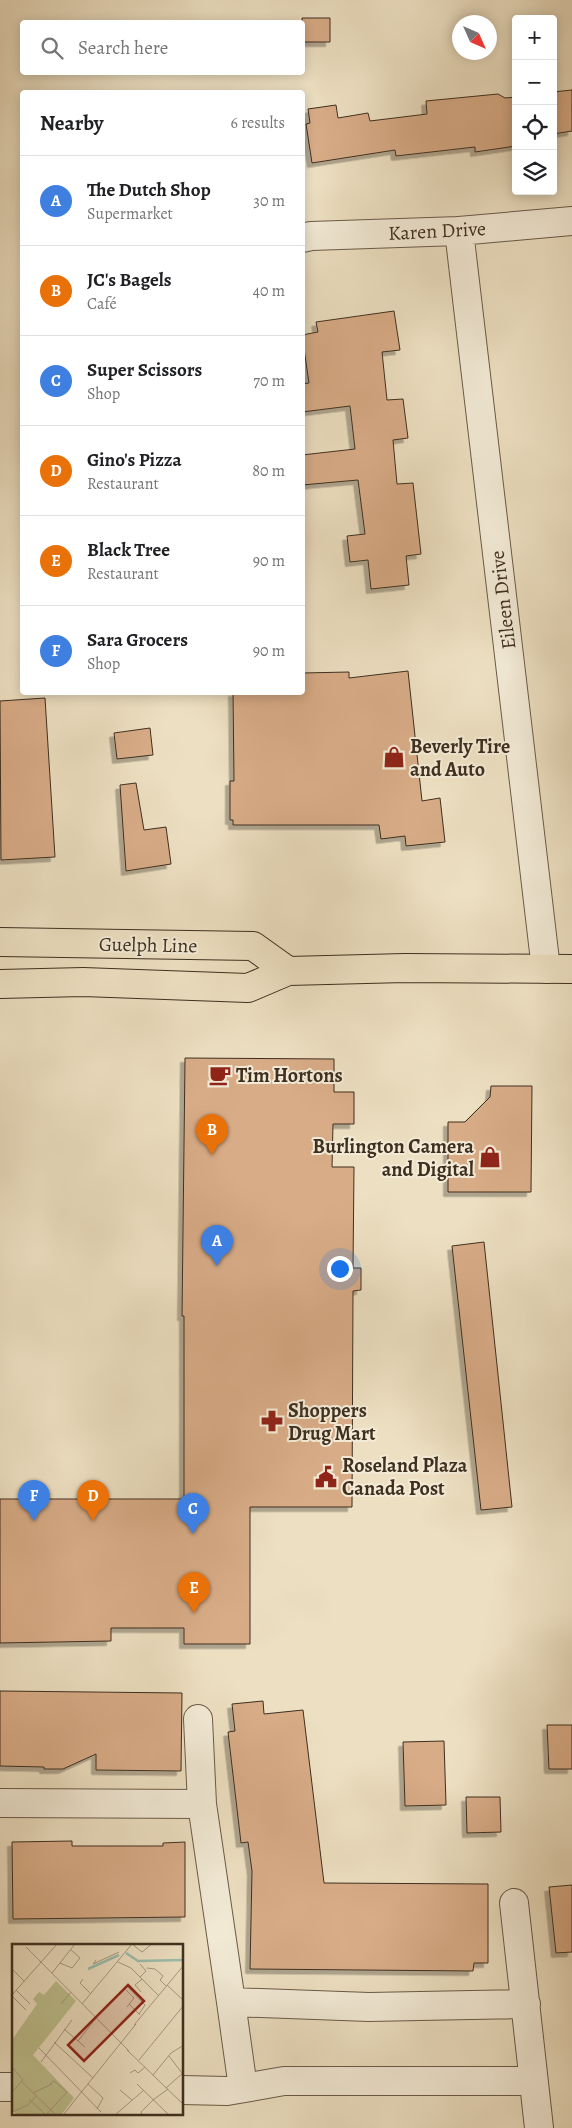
<!DOCTYPE html>
<html lang="en">
<head>
<meta charset="utf-8">
<style>
  :root { --surface:#fff; --page:#f2f2f2; --text:#202124; --muted:#757577; --line:#e0e0e0; --accent:#2563eb }
  body { margin:0; font-family:Alegreya,serif; background:var(--page); color:var(--text) }
  .controls { position:absolute; right:15px; top:15px; display:grid; overflow:hidden; border-radius:5px; box-shadow:0 2px 12px #0003 }
  .controls button { width:45px; height:45px; display:grid; place-items:center; padding:0; border:0; border-bottom:1px solid var(--line); background:var(--surface); color:var(--text); font:25px sans-serif }
  .compass { position:absolute; left:452px; top:15px; width:45px; height:45px; border-radius:50%; background:var(--surface); box-shadow:0 2px 12px #0003; rotate:135deg }
  .you { position:absolute; left:339px; top:1268px; width:18px; height:18px; margin:-12px; border:4px solid #fff; border-radius:50%; background:#1a73e8; box-shadow:0 0 0 8px #1a73e833 }
  .badge { display:grid; place-items:center; width:32px; height:32px; border-radius:50%; background:var(--accent); color:#fff; font-size:16px; font-weight:700 }
  .pin { position:absolute; translate:-50% -41px; filter:drop-shadow(0 1px 2px #0008) }
  .pin::after { content:''; position:absolute; top:26px; width:18px; height:15px; background:inherit; clip-path:polygon(0 0,100% 0,50% 100%) }
  .list { margin:0; padding:0; list-style:none }
  h2 { display:flex; justify-content:space-between; align-items:center; height:65px; margin:0; padding:0 20px; font-size:21px }
  h2 small { font-size:16px; font-weight:400; color:var(--muted) }
  .list li { display:grid; grid-template-columns:32px 1fr auto; gap:15px; align-items:center; box-sizing:border-box; height:90px; padding:0 20px; border-top:1px solid var(--line) }
  .list b { display:block; font-size:19px; white-space:nowrap }
  .list p { margin:0; font-size:16px; white-space:nowrap; color:var(--muted) }
  .list em { font-size:16px; font-style:normal; color:var(--muted) }
  .icon { flex:none; width:28px; height:28px; fill:none; stroke:currentColor; stroke-width:2; stroke-linecap:round; stroke-linejoin:round }
  .map { position:relative; flex:none; width:572px; height:2128px; overflow:hidden }
  .search { position:absolute; background:var(--surface); box-shadow:0 2px 12px #0003; left:20px; top:20px; width:285px; height:55px; display:flex; align-items:center; gap:12px; box-sizing:border-box; padding:0 18px; border-radius:5px; color:var(--muted); font-size:19px }
  .panel { position:absolute; background:var(--surface); box-shadow:0 2px 12px #0003; left:20px; top:90px; width:285px; height:605px; border-radius:5px }
  .map>svg:first-child { display:block }
</style>
</head>
<body>
<div class="map">
<svg width="572" height="2128" viewBox="0 0 572 2128">
  <defs>
    <filter id="shadow"><feDropShadow dx="-4.5" dy="4.5" stdDeviation="0" flood-color="#0004"/></filter>
  </defs>
  <rect width="100%" height="100%" fill="#ede0c2"/>
  <filter id="stains"><feTurbulence type="fractalNoise" baseFrequency=".004" numOctaves="4"/><feColorMatrix values="0 0 0 0 .2 0 0 0 0 .09 0 0 0 0 .02 0 0 0 .5 -.17"/></filter>
  <radialGradient id="worn" r=".72"><stop offset=".6" stop-color="#630" stop-opacity="0"/><stop offset="1" stop-color="#630" stop-opacity=".3"/></radialGradient>
  <path fill="#d8ac87" stroke="#3e2f1f" filter="url(#shadow)" d="M302 18H330V42H302Z
    M572 90V131L553 134V92Z
    M498 94 505 98 516 97V146L475 152V147L396 156 395 150 312 163 306 124 310 123 308 109 336 105 338 118 368 113 370 121 427 114 426 101Z
    M394 311 400 350 382 352 387 400 403 399 408 438 393 440 397 484 413 483 421 554 406 556 409 585 371 589 368 560 350 562 347 536 365 534 358 480 302 485V455L355 449 350 406 302 412V384L309 383 302 335 318 332 316 322Z
    M408 671 422 801 440 798 445 842 406 846 405 836 381 839 379 825H233V820H230V781H234L233 692H302V673L349 672V678Z
    M45 698 55 857 1 860 0 701Z
    M150 728 153 755 117 759 114 733Z
    M136 783 144 830 166 827 171 864 126 871 120 785Z
    M185 1058 334 1059V1092H354V1124H333L332 1167H354L353 1268H361V1290L353 1291 352 1507H250V1644H184V1628H111V1641L0 1643V1499H184V1316H182Z
    M491 1086H532L531 1192H448V1122H465L490 1097Z
    M484 1242 512 1507 481 1510 452 1246Z
    M0 1691 182 1693 181 1771 96 1770V1754L63 1769H44V1767L0 1766Z
    M263 1701 264 1714 303 1710 324 1883 488 1884V1963H474L473 1971 250 1969 252 1871 248 1842 241 1843 228 1732 235 1731 232 1704Z
    M547 1725H572V1769H549Z
    M444 1741 446 1805 405 1806 403 1742Z
    M466 1797H500L501 1832 467 1833Z
    M72 1841V1846H163V1843L185 1842V1917L13 1919 12 1842Z
    M572 1885V1952L556 1953 549 1887Z"/>
  <g fill="none" stroke-linecap="round" stroke-linejoin="round">
    <g stroke="#6a5b48" stroke-width="30">
      <path id="minor" d="M459 231 546 969
        M302 238 311 236 459 231 572 221
        M198 1719 202 1804 231 2002 369 2007 526 2004
        M0 1803 202 1804
        M514 1903 539 2128
        M231 2002 243 2088
        M0 2087H14
        M182 2090 227 2091 284 2081H533"/>
    </g>
    <g stroke="#3e2f1f" stroke-width="30">
      <path id="major" d="M0 942 253 946 288 971
        M0 984 83 982 248 988 288 971 405 968 572 969"/>
    </g>
    <use href="#minor" stroke="#f3ebd7" stroke-width="28"/>
    <use href="#major" stroke="#ede0c2" stroke-width="28"/>
  </g>
  <defs>
    <g id="shop-bare" transform="scale(1.725)"><path d="M-5-2.5h2.3a2.7 3.5 0 0 1 5.4 0H5L5.5 6h-11ZM-1.5-2.5h3a1.5 2.3 0 0 0-3 0Z" fill="#8f2418" stroke="#f3ebd7" stroke-width="2.5" paint-order="stroke"/></g>
    <g id="cafe-bare" transform="scale(1.725)"><path d="M-5.5-4.5H6V0H3Q3 3.5 0 3.5H-2.5Q-5.5 3.5-5.5 0ZM3-3.2v2h1.7v-2ZM-6 4.5H4V6H-6Z" fill="#8f2418" stroke="#f3ebd7" stroke-width="2.5" paint-order="stroke"/></g>
    <g id="pharmacy-bare" transform="scale(1.725)"><path d="M-2-6h4v4h4v4h-4v4h-4v-4h-4v-4h4Z" fill="#8f2418" stroke="#f3ebd7" stroke-width="2.5" paint-order="stroke"/></g>
    <g id="civic-bare" transform="scale(1.725)"><path d="M-.6-6.5H3V-4.5H.6V-3L4-1V1h2V6H-6V1h2V-1L-.6-3ZM-1.2 2.5V6h2.4V2.5Z" fill="#8f2418" stroke="#f3ebd7" stroke-width="2.5" paint-order="stroke"/></g>
  </defs>
  <g fill-rule="evenodd">
    <use href="#shop-bare" x="394" y="757"/>
    <use href="#cafe-bare" x="220" y="1075"/>
    <use href="#shop-bare" x="490" y="1157"/>
    <use href="#pharmacy-bare" x="272" y="1421"/>
    <use href="#civic-bare" x="326" y="1477"/>
  </g>
  <g text-anchor="middle" dominant-baseline="central" stroke-width="4" stroke-linejoin="round" paint-order="stroke">
    <g font-size="20" fill="#3e2f1f" stroke="#f3ebd7">
      <text transform="translate(437 231) rotate(-3)">Karen Drive</text>
      <text transform="translate(503 600) rotate(-97)">Eileen Drive</text>
      <text transform="translate(148 945) rotate(1)">Guelph Line</text>
    </g>
    <g font-size="20" font-weight="bold" fill="#3e2f1f" stroke="#f3ebd7" text-anchor="start">
      <text x="410" y="746">Beverly Tire<tspan x="410" dy="23">and Auto</tspan></text>
      <text x="236" y="1075">Tim Hortons</text>
      <text x="474" y="1146" text-anchor="end">Burlington Camera<tspan x="474" dy="23">and Digital</tspan></text>
      <text x="288" y="1410">Shoppers<tspan x="288" dy="23">Drug Mart</tspan></text>
      <text x="342" y="1465">Roseland Plaza<tspan x="342" dy="23">Canada Post</tspan></text>
    </g>
  </g>
  <g transform="translate(12 1944)">
    <rect width="171" height="171" fill="#ede0c2"/>
    <path d="M44 37 64 57 21 111 62 154 49 171H5L0 166V96L25 60 21 55 27 48 32 51Z" fill="#bec18f"/>
    <path fill="none" stroke="#9abead" stroke-width="2.5" d="M114 9 126 17 171 16M76 25 107 11"/>
    <path fill="none" stroke="#a79981" stroke-width="1" d="M120 0 130 8 140 0M14 3 117 107M84 16 81 20 107 8M106 18 119 24 147 52M48 19 60 24 68 14 59 6M128 20 134 27 128 33M135 24 143 25 151 32 148 36 154 42M0 25 12 37M40 29 63 0M71 35 68 39 79 50M155 41 172 57M116 43 133 61 127 70M4 46 18 60M114 46 122 54 115 63M129 48 123 41 130 35M0 51 45 0M0 52 14 66M49 60 59 48M70 60 120 0M117 60 128 71M122 81 172 21M52 85 73 103M66 97 84 74M42 98 81 134M27 104 89 168M115 106 172 161M157 112 170 129M127 116 172 61M29 118 60 76M118 129 123 126 126 129 133 123M141 131 159 109 172 101M10 138 44 171M76 140 91 154 85 165M125 140 157 171M154 144 172 128M108 146 120 156M0 148 11 136 1 124M21 149 40 140M17 155 34 171 55 148 42 137 38 140M0 168 16 161 24 152M51 171 124 80M103 171 132 146M130 171 129 168 141 156 156 145"/>
    <path fill="#8f2418" fill-opacity="0.15" stroke="#8f2418" stroke-width="2.5" d="M116 41 132 57 72 117 56 101Z"/>
    <rect width="171" height="171" fill="none" stroke="#3e2f1f" stroke-width="2.5"/>
  </g>
  <rect width="100%" height="100%" filter="url(#stains)"/>
  <rect width="100%" height="100%" fill="url(#worn)"/>
</svg>
<div class="controls">
<button>+</button>
<button>−</button>
<button><svg class="icon" aria-label="locate" viewBox="0 0 24 24"><circle cx="12" cy="12" r="6"/><path d="M12 2v4M12 18v4M2 12h4M18 12h4"/></svg></button>
<button><svg class="icon" aria-label="layers" viewBox="0 0 24 24"><path d="M12 4l9 5-9 5-9-5zM3 14l9 5 9-5"/></svg></button>
</div>
<svg class="compass" viewBox="-18 -18 36 36"><path d="M0-13l5 13h-10z" fill="#e53935"/><path d="M0 13l5-13h-10z" fill="#757577"/></svg>
<div class="you"></div>
<div class="pin badge" style="left:217px;top:1266px;background:#3f7fe0">A</div>
<div class="pin badge" style="left:212px;top:1155px;background:#e8710a">B</div>
<div class="pin badge" style="left:193px;top:1534px;background:#3f7fe0">C</div>
<div class="pin badge" style="left:93px;top:1521px;background:#e8710a">D</div>
<div class="pin badge" style="left:194px;top:1613px;background:#e8710a">E</div>
<div class="pin badge" style="left:34px;top:1521px;background:#3f7fe0">F</div>
<div class="search"><svg class="icon" aria-label="search" viewBox="0 0 24 24"><circle cx="10" cy="10" r="6"/><path d="M15 15l6 6"/></svg>Search here</div>
<section class="panel">
<h2>Nearby<small>6 results</small></h2>
<ul class="list">
<li><span class="badge" style="background:#3f7fe0">A</span><div><b>The Dutch Shop</b><p>Supermarket</p></div><em>30 m</em></li>
<li><span class="badge" style="background:#e8710a">B</span><div><b>JC's Bagels</b><p>Café</p></div><em>40 m</em></li>
<li><span class="badge" style="background:#3f7fe0">C</span><div><b>Super Scissors</b><p>Shop</p></div><em>70 m</em></li>
<li><span class="badge" style="background:#e8710a">D</span><div><b>Gino's Pizza</b><p>Restaurant</p></div><em>80 m</em></li>
<li><span class="badge" style="background:#e8710a">E</span><div><b>Black Tree</b><p>Restaurant</p></div><em>90 m</em></li>
<li><span class="badge" style="background:#3f7fe0">F</span><div><b>Sara Grocers</b><p>Shop</p></div><em>90 m</em></li>
</ul>
</section>
</div>
</body>
</html>
